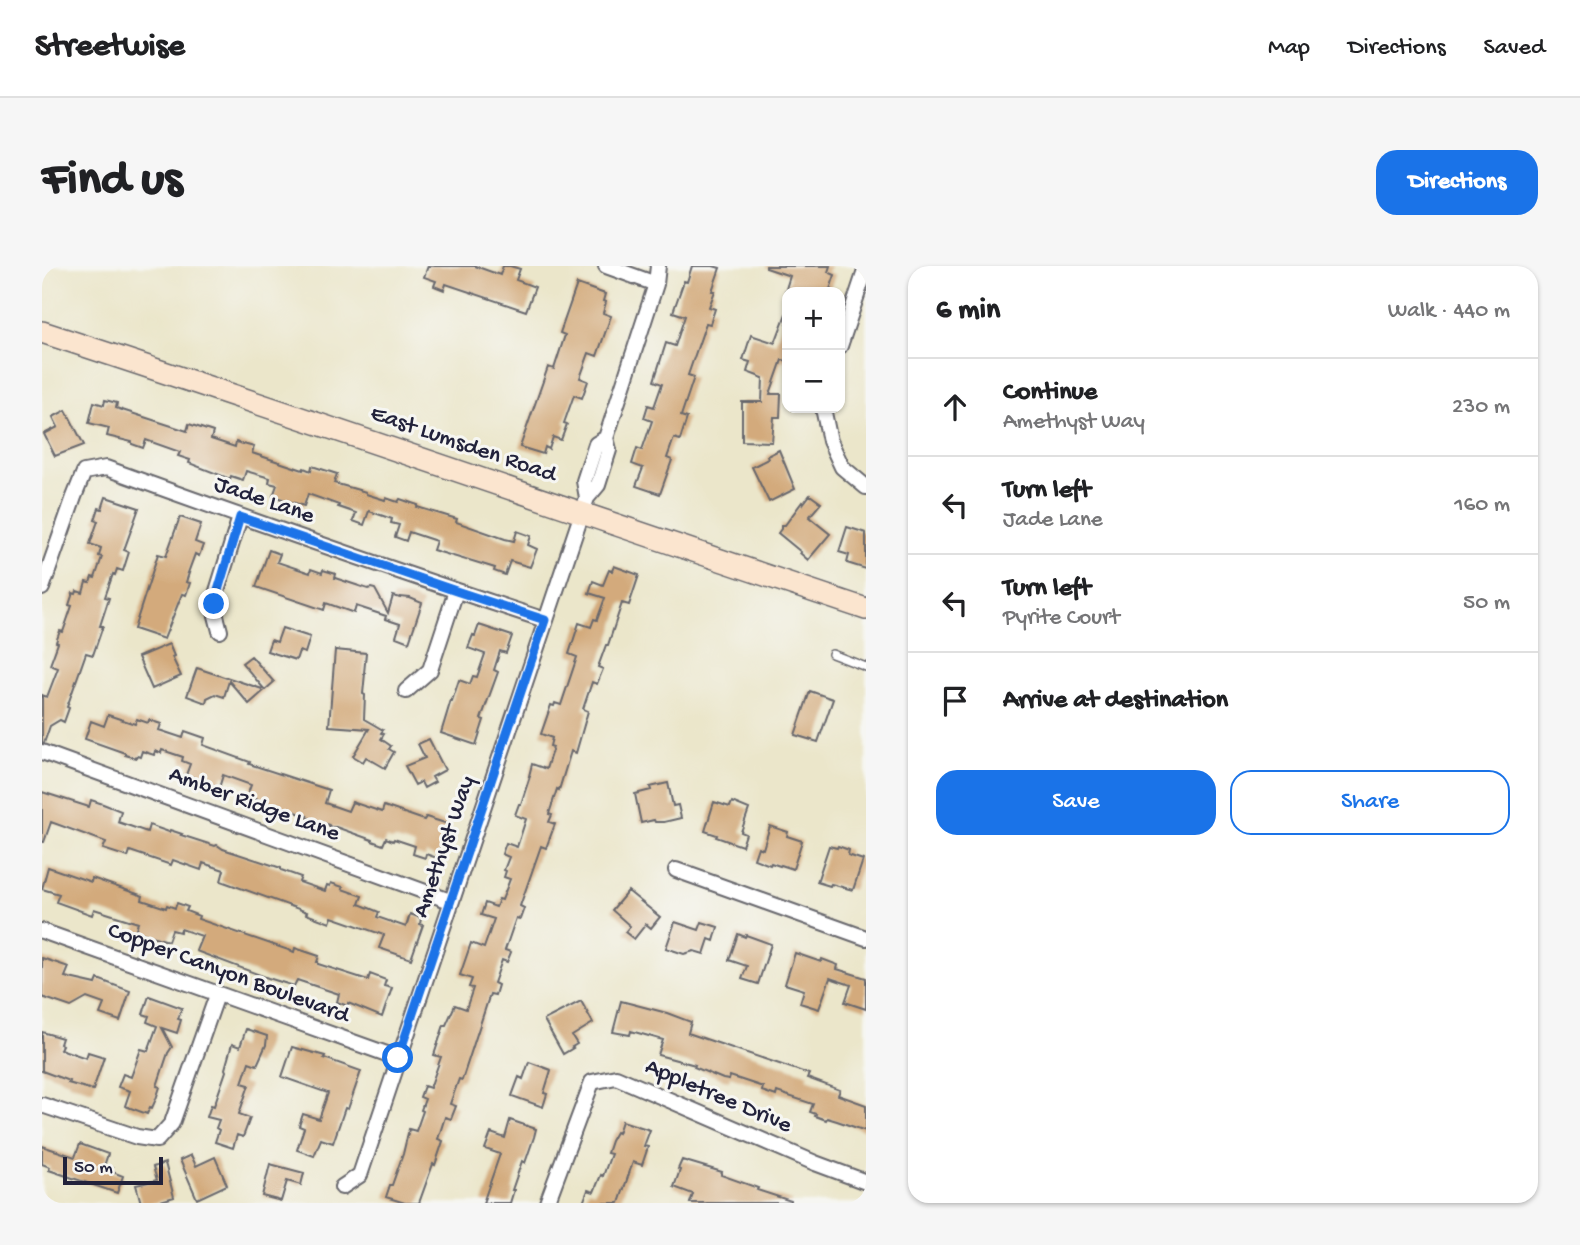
<!DOCTYPE html>
<html lang="en">
<head>
<meta charset="utf-8">
<style>
  :root { --surface:#fff; --page:#f6f6f6; --text:#202124; --muted:#757577; --line:#e0e0e0; --accent:#1a73e8 }
  body { margin:0; font-family:"Gochi Hand",sans-serif; background:var(--page); color:var(--text) }
  .controls { position:absolute; right:21px; top:21px; display:grid; overflow:hidden; border-radius:14px; box-shadow:0 2px 5px #0004 }
  .controls button { width:63px; height:63px; display:grid; place-items:center; padding:0; border:0; border-bottom:2px solid var(--line); background:var(--surface); color:var(--text); font:35px sans-serif }
  .scale { position:absolute; left:21px; bottom:18px; width:100px; box-sizing:border-box; padding-left:7px; border:4px solid #22223b; border-top:0; font-size:19px; line-height:24px; white-space:nowrap; color:#22223b; -webkit-text-stroke:5px #f6f6f2; paint-order:stroke }
  .stop { position:absolute; width:21px; height:21px; margin:-16px; border:5px solid #1a73e8; border-radius:50%; background:#fff }
  .stop.end { background:#1a73e8; border-color:#fff; box-shadow:0 2px 7px #0008 }
  .list { margin:0; padding:0; list-style:none }
  h2 { display:flex; justify-content:space-between; align-items:center; height:91px; margin:0; padding:0 28px; font-size:30px }
  h2 small { font-size:23px; font-weight:400; color:var(--muted) }
  .list li { display:grid; grid-template-columns:46px 1fr auto; gap:21px; align-items:center; box-sizing:border-box; height:98px; padding:0 28px; border-top:2px solid var(--line) }
  .list b { display:block; font-size:26px; white-space:nowrap }
  .list p { margin:0; font-size:23px; white-space:nowrap; color:var(--muted) }
  .list em { font-size:23px; font-style:normal; color:var(--muted) }
  .actions { display:flex; gap:14px; padding:21px 28px }
  .actions a { flex:1; padding:16px 0; border:2px solid var(--accent); border-radius:21px; text-align:center; font-size:24px; color:var(--accent) }
  .actions .main { background:var(--accent); color:#fff }
  .icon { flex:none; width:38px; height:38px; fill:none; stroke:currentColor; stroke-width:2; stroke-linecap:round; stroke-linejoin:round }
  .map { position:relative; flex:none; width:824px; height:937px; overflow:hidden; border-radius:21px }
  header { display:flex; align-items:center; gap:42px; box-sizing:border-box; height:98px; padding:0 35px; background:var(--surface); border-bottom:2px solid var(--line) }
  header strong { font-size:33px }
  nav { display:flex; gap:38px; margin-inline-start:auto; font-size:24px }
  .intro { display:flex; align-items:center; justify-content:space-between; box-sizing:border-box; height:168px; padding:0 42px }
  h1 { margin:0; font-size:49px }
  .button { padding:18px 32px; border-radius:21px; background:var(--accent); color:#fff; font-size:24px; font-weight:700 }
  main { display:flex; gap:42px; padding:0 42px }
  aside { flex:1; background:var(--surface); border-radius:21px; box-shadow:0 2px 5px #0004 }
  .map>svg:first-child { display:block }
</style>
</head>
<body>
<header>
<strong>Streetwise</strong>
<nav><a>Map</a><a>Directions</a><a>Saved</a></nav>
</header>
<div class="intro"><h1>Find us</h1><a class="button">Directions</a></div>
<main>
<div class="map">
<svg width="824" height="937" viewBox="0 0 824 937">
  <rect width="100%" height="100%" fill="#f6f6f2"/>
  <filter id="ink" filterUnits="userSpaceOnUse"><feTurbulence type="fractalNoise" baseFrequency=".0143" numOctaves="2"/><feDisplacementMap in="SourceGraphic" scale="14" xChannelSelector="R" yChannelSelector="G"/><feConvolveMatrix kernelMatrix="1 2 1 2 8 2 1 2 1" color-interpolation-filters="sRGB"/></filter>
  <filter id="wash" filterUnits="userSpaceOnUse"><feTurbulence type="fractalNoise" baseFrequency=".00686" numOctaves="4" result="noise"/><feDisplacementMap in="SourceGraphic" scale="28" xChannelSelector="R" yChannelSelector="G"/><feGaussianBlur stdDeviation="1.57" result="paint"/><feColorMatrix in="noise" values="0 0 0 0 0 0 0 0 0 0 0 0 0 0 0 0 0 1.4 0 .05"/><feComposite in="paint" operator="in"/></filter>
  <g filter="url(#wash)">
    <rect width="100%" height="100%" fill="#ebe6ca"/>
    <g id="blocks">
      <path fill="#d3aa7b" d="M386 0H433L458 9 461 0H468L478 3 474 14 493 21 484 45 404 18 402 24 392 20 394 15 382 11Z
        M650 0H671L678 2 670 25H673L667 41 673 43 668 58 664 57 646 109 652 111 639 150 645 152 638 174 632 172 625 192 630 194 618 228 594 220 601 202 590 198 595 182 600 184 610 155 602 152 606 139 612 141 620 118 612 115 624 77 633 80 643 50 631 46 642 15 645 16Z
        M724 0H788L786 6 793 9 787 26H743L748 10 724 2Z
        M535 18 563 28 561 35 564 36 561 47 569 50 555 90 547 87 538 112 546 115 540 132 532 129 522 157 525 158 519 174 511 171 507 183 503 181 501 188 478 181 506 101 512 103 523 69 518 67Z
        M744 48H745V95L740 94 728 128H739L738 151H732L730 176 700 175V136H720L721 112 705 106 708 96 701 94 709 69 733 77Z
        M63 134 75 137 74 142 145 165 147 158 171 166 169 173 193 181 194 176 212 181 210 187 261 204 262 202 269 205 270 200 295 208 292 217 324 226V228L343 234 344 232 356 236 358 233 376 239 375 241 415 253 414 256 463 273 472 275 475 265 489 270 486 279 495 283 488 301 468 295 463 309 452 305 453 302 424 293V294L391 284 394 275 367 266 364 275 353 271 357 259 349 257 350 253 327 245 322 259 311 255 314 247 296 241 297 239 266 228 262 240 231 230 235 219 227 217 228 212 204 205 201 214 189 210 188 213 147 197 148 194 136 190 138 186 104 174 101 182 90 178V176L65 170 67 162 47 157 52 136 62 139Z
        M24 144 42 179 13 190 2 168 16 161 11 151Z
        M737 184 753 223 727 236 710 201 726 193 725 190Z
        M768 229 779 237 767 251 788 268 766 294 758 287 759 286 736 267 739 263V259H743L760 236 761 238Z
        M64 231 97 242 82 284 87 286 81 305 75 303 73 309 71 308 63 331 67 332 58 360H61L51 389 44 387 25 441 27 442 22 456 18 454 8 460 2 477H0V429L5 431 16 402 8 399 16 377 14 376 18 365 21 366 30 340 27 339 31 327 34 328 35 325 41 327 44 316 48 317 50 311 53 312 60 291 57 290 59 282 48 278 56 255 53 254 57 242 60 243Z
        M138 251 159 258 153 276 161 279 157 290 153 288 146 307H147L144 316 148 317 144 329 140 328 122 373 92 363 116 288 124 290Z
        M805 261 824 267V303L805 297 807 289 797 286Z
        M227 284 238 288 235 296 268 307 269 303 280 307 281 304 294 308 293 312 326 323 329 322 333 323 346 347 351 330 359 332V331L368 332 380 337 367 376 354 371 358 358 343 353 344 350 314 340 312 347 284 337 282 344 214 321Z
        M572 300 597 309 587 339 580 337 566 379H564L556 401 561 403 555 418 550 416 541 443 546 445 534 487 529 485 517 524 515 523 507 548 510 549 507 556 513 558 504 582 499 580 478 640 482 642 478 653 474 652 463 684 469 686 465 696 460 694 452 717 456 719 453 729 448 728 420 814 417 813 408 838 414 840 409 853 403 851 396 873 401 875 393 899 391 898 377 937H363L344 931 348 919H350L361 888 367 863 374 865 381 845 379 844 383 833 378 831 382 820 388 822 399 791 392 789 402 759H404L413 739 424 743 431 722 427 721 430 713 418 709 429 677 442 682 452 653 439 649 443 637 454 641 457 633 460 634 468 613 462 611 464 605 462 604 467 591 460 588 464 577 475 581 484 553 473 549 477 538H479L488 510H487L490 498 504 503 511 481 508 480 510 472 499 468 509 439 512 440 513 437 519 439 535 391 527 388 537 357 549 361 552 353 555 354 563 332 547 327 551 315 561 319 567 304 570 305Z
        M437 359 470 370 464 387 458 385 452 404 456 406 439 453 442 454 434 479 399 467 409 434 410 435 417 414 428 418 431 410 435 411 443 388 426 382 431 369 433 370Z
        M240 362 268 371 263 387 257 385 254 394 225 385 229 374 235 376Z
        M127 378 132 390 130 391 139 410 110 423 96 391Z
        M293 384 324 387 322 407H323L321 428 323 429 322 453 341 464 339 467 342 468 339 473 349 480 347 483 352 486 343 502 324 491 321 496 311 490 327 463 287 460Z
        M209 390 232 416 223 424 200 397Z
        M155 402 185 412 184 411 223 424 207 438 187 415 182 431 173 428 165 432 164 437 145 430Z
        M768 425 791 433 776 476 753 469Z
        M66 449 93 458 95 453 106 457 107 454 119 458 117 464 141 472 143 465 163 472 161 479 208 496 207 498 287 524 283 537 306 545 310 536 340 546 342 540 382 554 384 551 406 558 395 592 384 588 383 592 371 588 373 580 352 573 351 575 344 572 341 579 330 575V574L294 561H288L287 559 264 551 265 550 237 540 236 542 224 538V537L205 530 209 519 181 509 177 522 165 518 166 517 144 509 148 498 140 495 141 491 120 484 119 487 113 485 112 489 100 485 98 491 95 490 94 492 83 489V487L43 473 49 455 62 460Z
        M387 473 403 504 390 511 393 516 382 522 379 516 373 519 363 500 383 492 376 478Z
        M626 517 631 540 636 539 639 552 622 556H613L612 554 599 557 593 528 609 524 608 521Z
        M0 526 47 541 49 534 61 538 79 545 76 556 105 566 107 559 127 566 128 564 140 568 139 569 173 580 175 579 181 583 239 602V604L259 611 257 616 283 625 285 619 288 620 289 617 301 621 300 623 320 630 317 638 337 646 335 651 364 661 368 648 379 652 378 658 381 659 369 693 337 682 342 669 290 651 288 657 264 648 265 646 179 615 182 604 161 597 159 604 131 594 129 599 88 585 86 591 61 583 64 576 9 556 2 576H0Z
        M672 536 688 541 690 536 707 543 699 566 704 568 700 580 674 571 675 569 663 565Z
        M728 560 746 566 745 570 760 575 751 603 739 599 738 600 729 597 728 599 712 593 716 581 721 583Z
        M787 580 795 582 796 580 807 584 806 589 821 594 811 624 789 618 788 620 775 616Z
        M6 601 49 616 50 612 101 630 100 634 124 642 125 639 133 642 135 637 146 641 144 645 157 650 156 653 252 686 253 682 277 690 275 696H276V698L326 714 328 708 344 714 342 720 350 722 340 751 306 737V740L295 736 297 728 255 714 252 720 226 712 154 685 160 670 139 663 138 666 130 664 126 675 93 665 96 657 52 643 50 649 14 636 17 628 0 623Z
        M586 625 618 651 609 662 604 658 592 673 583 666 588 660 570 644Z
        M633 656 657 664 660 656 676 661 672 675 667 673 662 688 652 685 642 688 624 682Z
        M696 668 703 671 704 669 729 678 716 718 700 713 705 700 687 694Z
        M753 687 779 696 780 693 796 699 795 703 824 712V743L803 736 809 719 788 712 777 743 758 737 762 724 743 718Z
        M0 692 27 701 23 711 54 718 56 713 88 725 78 755 58 748 62 738 45 732 29 741 0 731Z
        M107 730 140 742 136 753 139 754 135 767 120 762 130 781 126 787 115 820 118 821 114 833 110 842 108 841 105 848 83 840 88 825 76 821 81 808 89 811 99 783 106 785 115 760 105 756 107 750 101 748Z
        M539 735 551 757 530 770 535 778 530 781 531 782 521 788 502 754Z
        M579 735 625 747 649 756 646 767 767 808 765 812 798 824 796 829 824 839V865L795 855 785 852 784 854 773 850 774 848 768 846 771 838 735 826 734 830 720 825 721 821 688 810 687 814 681 813 652 801 653 799 616 789 621 774 589 765 588 769 571 766Z
        M204 763 225 770 224 779 215 799 207 796 200 817 207 819 197 848 208 852 201 871 195 869 191 882 173 876 177 864 174 862 177 854 165 851 169 839 172 840 184 805 183 803 190 778 198 781Z
        M0 766 20 772 18 778 20 779 18 783 44 792 46 786 62 791 51 824 26 817 27 815 0 805Z
        M250 781 283 790 282 792 319 805 306 843 303 842 291 877 279 873 272 890 255 884 262 862 257 860 261 848 277 853 286 827 240 811Z
        M487 796 509 804 502 827 505 828 501 841 470 830 477 811 481 813Z
        M468 854 494 863 492 871 483 897 480 895 470 924H472L468 937H441L458 888 443 883 449 867 463 872Z
        M580 855 608 864 602 880 606 881 600 899 591 896 577 937H541L546 924 552 926 559 909 561 910 569 888 565 887 569 875 574 866 576 867Z
        M38 878 66 888 62 900 70 902 68 905 81 910 75 927 7 904 8 901 0 898V880L33 891Z
        M149 889 154 900 173 891 185 919 155 933 138 894Z
        M640 894 680 906 679 909 716 922 715 924 749 935V937H648L651 928 632 921 638 904 636 903Z
        M123 897 132 931 112 937H99L94 919 115 914 111 901Z
        M228 898 262 907 259 919 245 915 239 935 220 930Z"/>
    </g>
  </g>
  <g filter="url(#ink)">
    <use href="#blocks" fill-opacity="0" stroke="#68676d" stroke-width="2"/>
    <g fill="none" stroke-linecap="round" stroke-linejoin="round">
      <g stroke="#68676d" stroke-width="10">
        <path id="lane" d="M790 388 824 401"/>
      </g>
      <g stroke="#68676d" stroke-width="18">
        <path id="street" d="M564 0 614 18 616 0
          M798 80 824 2
          M781 142 788 175 800 201 824 221
          M564 172 614 18
          M0 322 32 231 42 206 64 202C210 255 356 306 503 354
          M178 365 171 338 198 251
          M364 425 388 404 414 325
          M0 486 408 635
          M634 604 824 672
          M0 665 356 792
          M0 839 95 871 115 874 130 857 175 729
          M300 921 318 909 545 232 556 219 567 184 564 172 554 178 542 215 545 232
          M505 937 550 816 574 811 773 897 824 916"/>
      </g>
      <g stroke="#68676d" stroke-width="24">
        <path id="secondary" d="M0 66C276 156 549 251 824 343"/>
      </g>
      <use href="#lane" stroke="#fff" stroke-width="7"/>
      <use href="#street" stroke="#fff" stroke-width="14"/>
      <use href="#secondary" stroke="#fbe5cf" stroke-width="21"/>
    </g>
  </g>
  <g fill="none" stroke-linecap="round" stroke-linejoin="round" filter="url(#ink)">
    <path stroke="#1a73e8" stroke-width="9" d="M172 338 198 251 414 325 503 354 356 792"/>
  </g>
  <g text-anchor="middle" dominant-baseline="central" stroke-width="6" stroke-linejoin="round" paint-order="stroke">
    <g font-size="24" fill="#22223b" stroke="#f6f6f2">
      <text transform="translate(421 179) rotate(19)">East Lumsden Road</text>
      <text transform="translate(222 235) rotate(19)">Jade Lane</text>
      <text transform="translate(212 539) rotate(20)">Amber Ridge Lane</text>
      <text transform="translate(403 581) rotate(-71)">Amethyst Way</text>
      <text transform="translate(186 708) rotate(20)">Copper Canyon Boulevard</text>
      <text transform="translate(676 831) rotate(23)">Appletree Drive</text>
    </g>
  </g>
</svg>
<div class="controls">
<button>+</button>
<button>−</button>
</div>
<div class="scale">50 m</div>
<div class="stop" style="left:356px;top:792px"></div>
<div class="stop end" style="left:172px;top:338px"></div>
</div>
<aside>
<h2>6 min<small>Walk · 440 m</small></h2>
<ul class="list">
<li><svg class="icon" aria-label="ahead" viewBox="0 0 24 24"><path d="M12 20V5M6 11l6-6 6 6"/></svg><div><b>Continue</b><p>Amethyst Way</p></div><em>230 m</em></li>
<li><svg class="icon" aria-label="left" viewBox="0 0 24 24"><path d="M17 20v-9H6M10 6l-5 5 5 5"/></svg><div><b>Turn left</b><p>Jade Lane</p></div><em>160 m</em></li>
<li><svg class="icon" aria-label="left" viewBox="0 0 24 24"><path d="M17 20v-9H6M10 6l-5 5 5 5"/></svg><div><b>Turn left</b><p>Pyrite Court</p></div><em>50 m</em></li>
<li><svg class="icon" aria-label="arrive" viewBox="0 0 24 24"><path d="M6 21V4h12l-3 4 3 4H6"/></svg><div><b>Arrive at destination</b></div></li>
</ul>
<div class="actions"><a class="main">Save</a><a>Share</a></div>
</aside>
</main>
</body>
</html>
